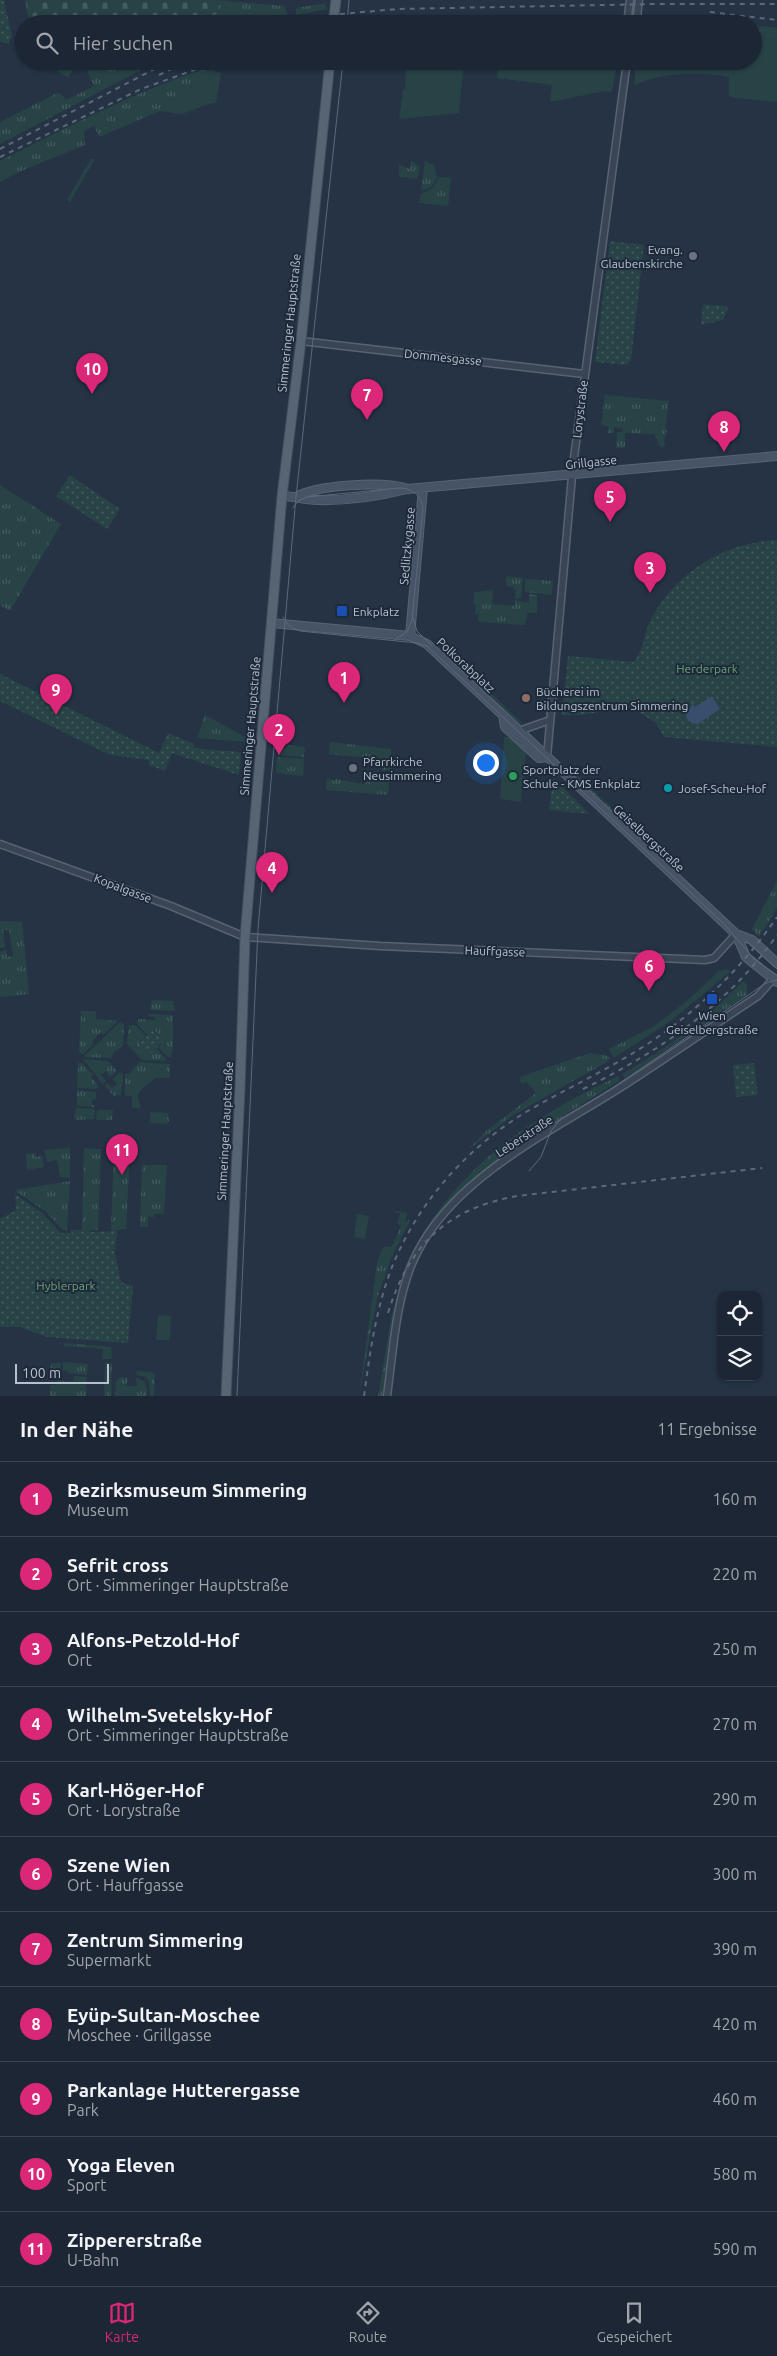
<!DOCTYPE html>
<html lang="de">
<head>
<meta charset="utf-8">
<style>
  :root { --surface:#1c2634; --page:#293240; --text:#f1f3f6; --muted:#a0a5ac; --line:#3a434f; --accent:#db2777 }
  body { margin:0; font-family:Ubuntu,sans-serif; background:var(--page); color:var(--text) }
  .controls { position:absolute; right:15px; bottom:15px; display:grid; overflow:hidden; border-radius:10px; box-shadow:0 1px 4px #0004 }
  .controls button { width:45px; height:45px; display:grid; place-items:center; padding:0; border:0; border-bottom:1px solid var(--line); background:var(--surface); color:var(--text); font:25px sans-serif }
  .scale { position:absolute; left:15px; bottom:12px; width:94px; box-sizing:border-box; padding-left:5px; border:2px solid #b7c0ce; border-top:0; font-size:14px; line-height:18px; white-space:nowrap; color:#b7c0ce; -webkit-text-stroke:4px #1e2a3a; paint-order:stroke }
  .you { position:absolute; left:485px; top:762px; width:18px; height:18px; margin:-12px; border:4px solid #fff; border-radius:50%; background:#1a73e8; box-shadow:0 0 0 8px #1a73e833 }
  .badge { display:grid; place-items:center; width:32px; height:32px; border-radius:50%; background:var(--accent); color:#fff; font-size:16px; font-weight:700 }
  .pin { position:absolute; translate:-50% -41px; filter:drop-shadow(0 1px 2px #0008) }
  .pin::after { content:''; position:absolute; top:26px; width:18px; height:15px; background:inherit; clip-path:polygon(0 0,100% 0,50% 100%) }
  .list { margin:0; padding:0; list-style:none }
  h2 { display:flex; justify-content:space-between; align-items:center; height:65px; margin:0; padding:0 20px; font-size:21px }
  h2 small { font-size:16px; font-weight:400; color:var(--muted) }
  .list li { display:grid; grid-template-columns:32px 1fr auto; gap:15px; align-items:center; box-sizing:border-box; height:75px; padding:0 20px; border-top:1px solid var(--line) }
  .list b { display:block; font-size:19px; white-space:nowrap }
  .list p { margin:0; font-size:16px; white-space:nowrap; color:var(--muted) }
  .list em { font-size:16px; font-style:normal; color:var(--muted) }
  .icon { flex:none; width:28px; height:28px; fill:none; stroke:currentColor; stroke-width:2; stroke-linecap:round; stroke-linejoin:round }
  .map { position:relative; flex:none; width:777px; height:1396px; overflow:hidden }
  .search { position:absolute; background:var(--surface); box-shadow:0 1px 4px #0004; left:15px; right:15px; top:15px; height:55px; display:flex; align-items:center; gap:12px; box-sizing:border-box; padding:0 18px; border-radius:28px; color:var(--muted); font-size:19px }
  .sheet { height:890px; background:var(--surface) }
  nav { display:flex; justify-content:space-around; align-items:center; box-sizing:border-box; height:70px; border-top:1px solid var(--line); background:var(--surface); font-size:14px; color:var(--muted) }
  nav a { display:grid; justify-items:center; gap:2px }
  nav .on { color:var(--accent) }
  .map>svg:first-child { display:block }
</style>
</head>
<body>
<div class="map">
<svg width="777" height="1396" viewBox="0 0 777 1396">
  <defs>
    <pattern id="grass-tufts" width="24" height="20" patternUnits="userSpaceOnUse" patternTransform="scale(1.25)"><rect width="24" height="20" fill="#274346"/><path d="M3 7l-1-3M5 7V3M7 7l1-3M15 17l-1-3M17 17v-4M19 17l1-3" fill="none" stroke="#445c60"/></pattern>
    <pattern id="cemetery-stones" width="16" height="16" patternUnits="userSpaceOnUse" patternTransform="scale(1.25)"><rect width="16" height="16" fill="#274346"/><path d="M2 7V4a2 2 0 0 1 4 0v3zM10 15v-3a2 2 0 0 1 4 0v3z" fill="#445c60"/></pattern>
    <pattern id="park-dots" width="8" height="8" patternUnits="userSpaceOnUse" patternTransform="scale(1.25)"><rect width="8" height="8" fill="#274346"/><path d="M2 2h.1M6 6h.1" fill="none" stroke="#445c60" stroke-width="1.8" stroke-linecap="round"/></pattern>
  </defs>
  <rect width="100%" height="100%" fill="#253345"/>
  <path fill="url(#grass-tufts)" d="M219 0 284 6 288 16 254 24H187L217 14Z
    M325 3 327 9 296 15V8Z
    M753 25 777 28V40L753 37Z
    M43 61H71L72 71 68 78Z
    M93 61H158L0 144V122L57 93 61 94 66 100 94 86 84 64Z
    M232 61H242L216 68 213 78 191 88 183 114 207 104 184 114 160 111 99 137 94 126 84 131 85 145C57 157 26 167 0 182V161C74 124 153 82 232 61Z
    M91 159H95L70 202 67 200Z
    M411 161 420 167 417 179 399 177V164L410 169Z
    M425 161 434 165 437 178 431 187 421 191Z
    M439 177 451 178 448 206 419 203 421 194 432 189Z
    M605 395 669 401 665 430H667L664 440 665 445 661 448 654 434 625 433V448H616L617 432H622L623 429 614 427V433H608V426L601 425Z
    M0 485 61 524 10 611 0 605Z
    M506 576 523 578 521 598 515 599 516 590H514L513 587 506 586Z
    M525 579 553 581 552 595 525 592Z
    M493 590 492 604 515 606V600L529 603V594L537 595V613H527L525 625 478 622 479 615 475 614 476 605 473 604 475 592Z
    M467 670 522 723 520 725 465 673Z
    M205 715 249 739 248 742 197 738Z
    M330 742 391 749V771L382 770V763L370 760 368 756 355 757 329 754Z
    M287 745 305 747 304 757 278 755V748H286Z
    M277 757 304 759 303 776 276 773Z
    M573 771 621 817 619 819 571 773Z
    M382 773 390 774 388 795 326 790 327 778 334 781 336 779 364 784 369 780 381 779Z
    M777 881V908L759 937 752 929Z
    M0 921 22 922 29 994 0 997V952L6 950 7 957 13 956 9 930H3L5 947 0 948Z
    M726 969 730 971 724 977 672 1020 614 1058 609 1049 653 1027 687 1001 719 971Z
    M743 981 747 985V995L625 1078 622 1074C670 1047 706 1019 743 981Z
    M152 1000 173 1001 175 1011 150 1010Z
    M81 1011H96V1019L118 1021 103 1035 101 1032 92 1041 94 1044 83 1054 79 1053Z
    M149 1014 173 1015V1048L171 1057H168L158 1047 164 1041 154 1029 147 1035 136 1023 139 1019 155 1020V1017L148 1016Z
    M120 1022 124 1025 123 1046 114 1052 111 1058 83 1057Z
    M131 1025H135L146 1036 139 1043 149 1054 156 1048 166 1059V1061L142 1060 127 1044 129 1026Z
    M590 1053 608 1056 610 1060 515 1114 469 1149 486 1131 536 1093 527 1082 521 1084 520 1077Z
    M83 1059 108 1061 117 1071 110 1077 106 1071 101 1075 106 1081 103 1084Z
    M139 1062 170 1064V1078H155L137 1094 141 1108H132V1096H125V1074L130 1073Z
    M78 1063H82L93 1075 91 1077 99 1087 97 1089 77 1088Z
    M119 1073 123 1074 121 1095 114 1096 105 1086 107 1083 112 1088 117 1084 113 1079Z
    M619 1076V1081L562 1117 553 1126 460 1192 436 1217 415 1248C459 1165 536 1114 619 1076Z
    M77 1090 96 1092V1099L92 1100V1104L95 1107 77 1106Z
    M76 1108 95 1109 94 1119 77 1120 74 1117Z
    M97 1110H113L112 1120H96Z
    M150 1112 168 1113 169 1121 167 1124 150 1123Z
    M70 1148V1178L60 1177 57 1160 47 1162 44 1150Z
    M84 1148 101 1149 98 1230H91L79 1240 71 1236V1230H82Z
    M114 1149 130 1151 126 1229 111 1231Z
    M35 1153 36 1157 42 1156 44 1167 27 1170 26 1154Z
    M142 1165H167L164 1214H154V1217H150L148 1214V1227H140Z
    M70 1181 67 1230H63L45 1211 14 1190Z
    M395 1211 407 1213 405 1222 408 1220 410 1221 392 1256 377 1299 359 1396 377 1263 383 1247 392 1246 401 1226 397 1223 400 1213H395Z
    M402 1281 396 1305 383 1396H378L391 1318Z
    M64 1343 111 1347 112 1359H102L103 1349 63 1346Z
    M63 1362 88 1364 87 1375 68 1373V1371L63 1370Z
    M105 1362 112 1363 111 1396H104Z
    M51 1363H61L60 1381 73 1382 74 1376 87 1377 86 1396H50V1385H57L58 1375 50 1374Z
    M137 1371 155 1373 154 1396H150L149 1381 146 1377 136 1375Z
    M121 1377 128 1378 126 1386H137L136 1378 144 1381 147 1388V1396H115L116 1381Z"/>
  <path fill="url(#cemetery-stones)" d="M25 0H219L217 14 187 24H30Z"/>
  <path fill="url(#park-dots)" d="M0 0H4L12 37 8 44 0 41Z
    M610 241 644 245 631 360 627 365 595 362Z
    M703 304 726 306 728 309 723 320 701 325Z
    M70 475 120 509 107 529 56 496Z
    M777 540V747L664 737 656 723 631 707 581 715H562L568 656 634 662C643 651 644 633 651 619 676 573 724 542 777 540Z
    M0 674 159 753 168 733 194 744V748L241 752 239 775 172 753 165 771 149 765V760L110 755 0 701Z
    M553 778 590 814 549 810Z
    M153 1029 164 1041 149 1055 139 1043Z
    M754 1063 758 1095 736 1097 733 1065Z
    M15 1194 42 1213 61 1233 117 1231 115 1254 121 1282 133 1286 128 1343 46 1337 20 1327H0V1219L16 1210Z"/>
  <path fill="#274346" d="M753 37 777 40V102L729 97V77C699 71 663 72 635 85V61H753Z
    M406 61H464L459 113 399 119 403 90H405Z
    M498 61H617L612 92 605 91 550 102 552 85 497 78Z
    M218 72 221 73 216 103C199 103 178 124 163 107L190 92 191 88 213 78 214 73Z
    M504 737H510L526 752 521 802 500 799Z
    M357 1214 369 1216 365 1239 354 1237Z
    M158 1315 171 1316 170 1340H156Z"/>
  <path fill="#374f6d" d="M712 696 720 709 699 723V725L688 721 685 711H688L693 704 695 707Z"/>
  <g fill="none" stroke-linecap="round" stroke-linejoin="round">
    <g stroke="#586372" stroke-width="9">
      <path id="tertiary" d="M627 24 630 0
        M636 24 639 0
        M301 341 584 374
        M519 731 550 720
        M547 757 573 465 627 61
        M0 844 171 906 245 937 380 946 705 960 714 958 736 934
        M387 1396C393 1353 395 1307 411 1266 446 1179 552 1132 626 1084 671 1055 714 1025 758 996L773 979"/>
    </g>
    <g stroke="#586372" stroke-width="10">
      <path id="secondary" d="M282 496C293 496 305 500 317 500 346 501 379 496 407 489L777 456
        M296 497C316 485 382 481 405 488
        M271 623 410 636 427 644 736 934 752 940 777 963
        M410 636 423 488
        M503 715 505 727 539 758 547 757
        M736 934 746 957 777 982"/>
    </g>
    <g stroke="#434e5e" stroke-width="11">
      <path id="primary" d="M333 24 336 0
        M226 1396 240 1088 245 937 282 496 301 341 330 61"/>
    </g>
    <use href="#tertiary" stroke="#394554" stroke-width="6"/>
    <use href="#secondary" stroke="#475468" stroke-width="8"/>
    <use href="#primary" stroke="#576474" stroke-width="9"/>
    <path stroke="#5b697c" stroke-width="1" d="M347 24 349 0
      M293 508 298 501 307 497 399 488C412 488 421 495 423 508L412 620 407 632 394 640
      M283 617 289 626 300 631 417 643 427 646 724 924 755 960 777 975
      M413 618 417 631 432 646
      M746 941 777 969
      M529 1171 541 1157 551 1131 561 1119 608 1091 766 983 777 980
      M237 1396 258 929 296 497 343 61"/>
    <path stroke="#5b697c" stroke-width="2" stroke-dasharray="5 5" stroke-linecap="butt" d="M710 12 777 20
      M271 24 298 17
      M291 24 341 14 397 9 655 4H777
      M534 24 642 18H717
      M159 75 188 61
      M0 149 170 61
      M0 157 141 89 219 61
      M583 1089C659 1052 728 1005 777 935
      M388 1313C409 1245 446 1209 517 1196L762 1168
      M364 1396C370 1352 376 1308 392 1267 418 1202 467 1148 526 1112 569 1087 614 1067 655 1039 703 1006 744 965 777 917"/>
  </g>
  <g fill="#6b7280" stroke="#1e2a3a" stroke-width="2">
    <circle cx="693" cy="256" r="5"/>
    <circle cx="353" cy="768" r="5"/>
  </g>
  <g fill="#1a4fb4" stroke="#1e2a3a" stroke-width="2">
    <rect x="336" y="605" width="12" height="12" rx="2.5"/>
    <rect x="706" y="993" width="12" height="12" rx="2.5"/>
  </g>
  <circle fill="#8d6e63" stroke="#1e2a3a" stroke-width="2" cx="526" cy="698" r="5"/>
  <circle fill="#2e9e5b" stroke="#1e2a3a" stroke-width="2" cx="513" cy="776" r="5"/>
  <circle fill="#0f9aa8" stroke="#1e2a3a" stroke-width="2" cx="668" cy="788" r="5"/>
  <g text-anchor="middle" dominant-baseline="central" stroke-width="4" stroke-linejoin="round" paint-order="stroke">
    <g font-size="12" fill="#b7c0ce" stroke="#1e2a3a" text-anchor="start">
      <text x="683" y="249" text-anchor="end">Evang.<tspan x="683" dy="14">Glaubenskirche</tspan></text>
      <text x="353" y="611">Enkplatz</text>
      <text x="536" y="691">Bücherei im<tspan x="536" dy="14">Bildungszentrum Simmering</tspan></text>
      <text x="363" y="761">Pfarrkirche<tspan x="363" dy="14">Neusimmering</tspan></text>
      <text x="523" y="769">Sportplatz der<tspan x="523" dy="14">Schule - KMS Enkplatz</tspan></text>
      <text x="678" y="788">Josef-Scheu-Hof</text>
      <text x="712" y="1015" text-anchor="middle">Wien<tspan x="712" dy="14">Geiselbergstraße</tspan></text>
    </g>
    <g font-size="12" fill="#b7c0ce" stroke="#1e2a3a">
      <text transform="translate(289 323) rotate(-84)">Simmeringer Hauptstraße</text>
      <text transform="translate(443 357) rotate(6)">Dommesgasse</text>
      <text transform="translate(580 409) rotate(-83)">Lorystraße</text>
      <text transform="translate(591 462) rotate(-6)">Grillgasse</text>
      <text transform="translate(407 546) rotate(-85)">Sedlitzkygasse</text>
      <text transform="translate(466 665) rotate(43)">Polkorabplatz</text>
      <text transform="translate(250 726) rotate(-85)">Simmeringer Hauptstraße</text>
      <text transform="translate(649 838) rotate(43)">Geiselbergstraße</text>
      <text transform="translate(123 888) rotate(21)">Kopalgasse</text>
      <text transform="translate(495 951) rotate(2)">Hauffgasse</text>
      <text transform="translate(225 1131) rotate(-87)">Simmeringer Hauptstraße</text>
      <text transform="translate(524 1136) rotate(-33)">Leberstraße</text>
    </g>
    <g font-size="12" fill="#6ca177" stroke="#1e2a3a">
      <text x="707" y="668">Herderpark</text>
      <text x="66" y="1285">Hyblerpark</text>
    </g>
  </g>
</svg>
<div class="controls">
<button><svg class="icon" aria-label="locate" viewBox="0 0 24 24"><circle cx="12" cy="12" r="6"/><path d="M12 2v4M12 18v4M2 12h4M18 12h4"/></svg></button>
<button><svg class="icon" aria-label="layers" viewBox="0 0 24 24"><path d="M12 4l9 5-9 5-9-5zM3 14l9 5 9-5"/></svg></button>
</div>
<div class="scale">100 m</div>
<div class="you"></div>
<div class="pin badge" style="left:344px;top:703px">1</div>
<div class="pin badge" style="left:279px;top:755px">2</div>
<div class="pin badge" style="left:650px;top:593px">3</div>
<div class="pin badge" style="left:272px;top:893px">4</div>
<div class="pin badge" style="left:610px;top:522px">5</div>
<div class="pin badge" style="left:649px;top:991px">6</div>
<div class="pin badge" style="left:367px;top:420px">7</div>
<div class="pin badge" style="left:724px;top:452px">8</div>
<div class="pin badge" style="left:56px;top:715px">9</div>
<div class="pin badge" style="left:92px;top:394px">10</div>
<div class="pin badge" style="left:122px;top:1175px">11</div>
<div class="search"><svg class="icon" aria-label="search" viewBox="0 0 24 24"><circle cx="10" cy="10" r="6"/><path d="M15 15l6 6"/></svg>Hier suchen</div>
</div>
<section class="sheet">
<h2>In der Nähe<small>11 Ergebnisse</small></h2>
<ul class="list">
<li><span class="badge">1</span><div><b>Bezirksmuseum Simmering</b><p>Museum</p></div><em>160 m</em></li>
<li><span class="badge">2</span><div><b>Sefrit cross</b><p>Ort · Simmeringer Hauptstraße</p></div><em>220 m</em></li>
<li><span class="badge">3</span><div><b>Alfons-Petzold-Hof</b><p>Ort</p></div><em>250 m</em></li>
<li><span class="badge">4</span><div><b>Wilhelm-Svetelsky-Hof</b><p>Ort · Simmeringer Hauptstraße</p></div><em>270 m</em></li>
<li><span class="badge">5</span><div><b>Karl-Höger-Hof</b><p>Ort · Lorystraße</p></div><em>290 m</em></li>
<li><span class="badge">6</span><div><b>Szene Wien</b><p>Ort · Hauffgasse</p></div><em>300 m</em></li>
<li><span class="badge">7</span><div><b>Zentrum Simmering</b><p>Supermarkt</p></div><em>390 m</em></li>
<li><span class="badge">8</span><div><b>Eyüp-Sultan-Moschee</b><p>Moschee · Grillgasse</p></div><em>420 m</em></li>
<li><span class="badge">9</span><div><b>Parkanlage Hutterergasse</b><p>Park</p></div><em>460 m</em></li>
<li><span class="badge">10</span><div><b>Yoga Eleven</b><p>Sport</p></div><em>580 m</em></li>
<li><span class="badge">11</span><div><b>Zippererstraße</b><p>U-Bahn</p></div><em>590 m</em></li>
</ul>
</section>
<nav>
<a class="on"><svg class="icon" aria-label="map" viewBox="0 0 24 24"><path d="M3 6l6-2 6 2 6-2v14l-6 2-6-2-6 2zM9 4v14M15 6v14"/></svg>Karte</a>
<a><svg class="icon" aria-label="directions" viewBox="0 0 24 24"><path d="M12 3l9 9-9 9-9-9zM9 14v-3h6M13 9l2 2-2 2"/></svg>Route</a>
<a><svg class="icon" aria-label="saved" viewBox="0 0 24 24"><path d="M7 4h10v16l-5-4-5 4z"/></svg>Gespeichert</a>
</nav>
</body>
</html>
